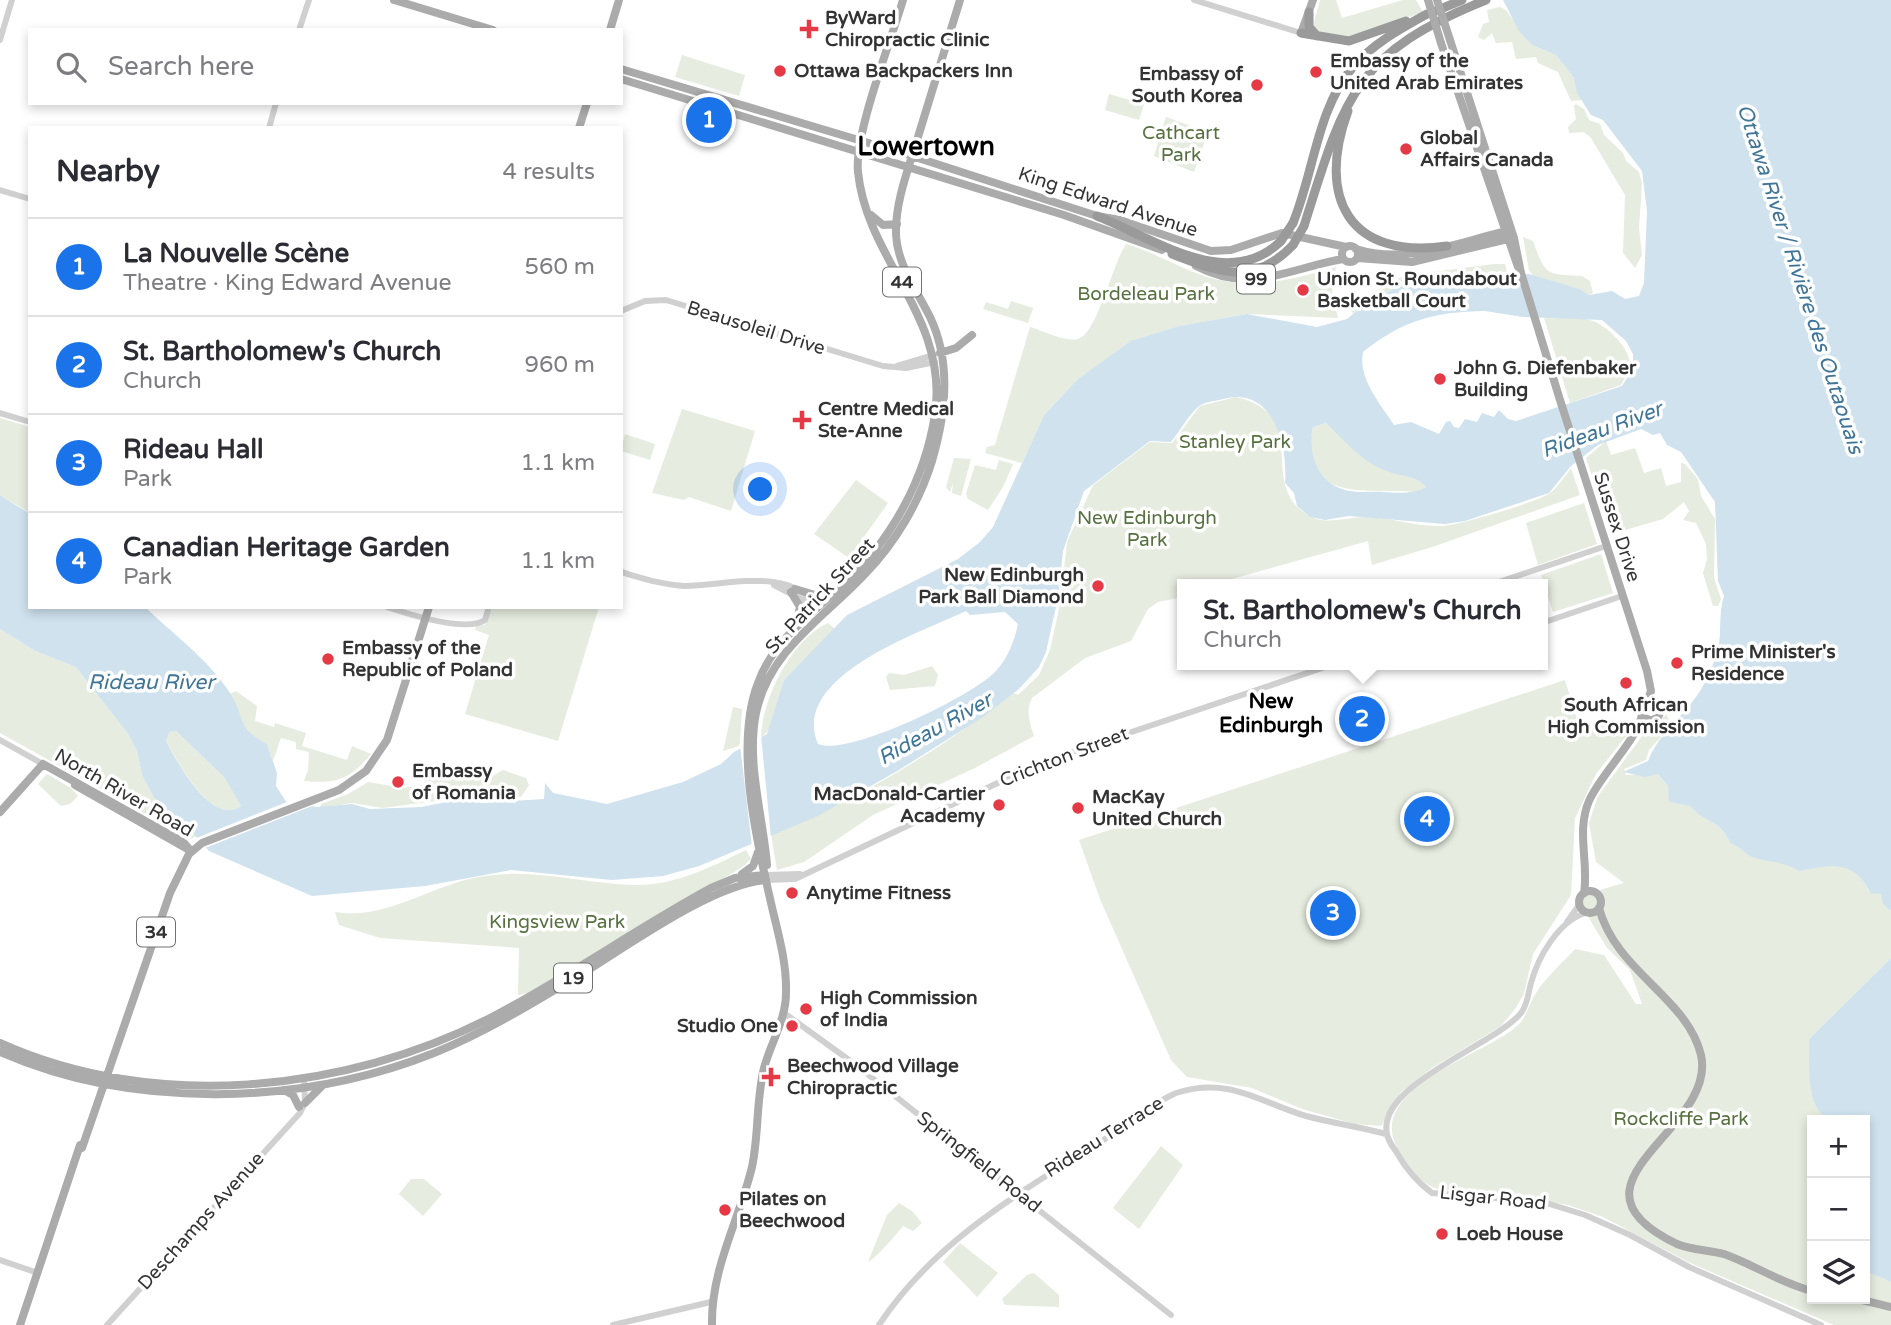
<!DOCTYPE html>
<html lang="en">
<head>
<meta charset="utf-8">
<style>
  :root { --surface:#fff; --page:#f2f2f3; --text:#2b2b33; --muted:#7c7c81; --line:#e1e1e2; --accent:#1a73e8 }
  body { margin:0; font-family:"Varela Round",sans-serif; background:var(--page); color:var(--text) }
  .controls { position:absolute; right:21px; bottom:21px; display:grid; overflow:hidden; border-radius:0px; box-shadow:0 4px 10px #0003 }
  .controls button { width:63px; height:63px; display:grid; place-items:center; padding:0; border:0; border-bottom:2px solid var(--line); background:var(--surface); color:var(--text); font:35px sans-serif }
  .you { position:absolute; left:761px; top:490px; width:24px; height:24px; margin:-18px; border:5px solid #fff; border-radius:50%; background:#1a73e8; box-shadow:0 0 0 10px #1a73e833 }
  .badge { display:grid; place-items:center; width:46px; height:46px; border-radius:50%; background:var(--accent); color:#fff; font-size:23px; font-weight:700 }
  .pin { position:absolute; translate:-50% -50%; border:4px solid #fff; box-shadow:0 2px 7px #0006 }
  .popup { position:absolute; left:1177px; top:579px; width:371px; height:91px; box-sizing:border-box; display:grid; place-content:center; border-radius:0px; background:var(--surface); filter:drop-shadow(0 2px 5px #0005); font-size:23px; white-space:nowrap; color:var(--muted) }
  .popup b { font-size:26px; color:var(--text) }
  .popup::after { content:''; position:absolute; left:50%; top:100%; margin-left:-14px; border:14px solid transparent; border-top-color:var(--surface) }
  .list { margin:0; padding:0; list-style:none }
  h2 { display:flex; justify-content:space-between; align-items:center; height:91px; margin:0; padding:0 28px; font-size:30px }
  h2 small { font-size:23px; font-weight:400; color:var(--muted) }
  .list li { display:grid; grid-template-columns:46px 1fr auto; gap:21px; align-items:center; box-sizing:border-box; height:98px; padding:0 28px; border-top:2px solid var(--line) }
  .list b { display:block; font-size:26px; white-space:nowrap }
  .list p { margin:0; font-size:23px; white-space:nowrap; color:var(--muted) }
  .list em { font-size:23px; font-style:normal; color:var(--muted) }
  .icon { flex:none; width:38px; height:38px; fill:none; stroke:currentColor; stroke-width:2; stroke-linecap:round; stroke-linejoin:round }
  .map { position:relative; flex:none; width:1891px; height:1325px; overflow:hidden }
  .search { position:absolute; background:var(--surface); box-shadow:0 4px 10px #0003; left:28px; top:28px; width:595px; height:77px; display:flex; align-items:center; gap:18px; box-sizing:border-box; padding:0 24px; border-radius:0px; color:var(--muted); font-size:26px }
  .panel { position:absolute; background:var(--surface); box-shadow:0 4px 10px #0003; left:28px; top:126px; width:595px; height:483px; border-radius:0px }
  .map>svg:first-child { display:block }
</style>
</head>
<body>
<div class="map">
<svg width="1891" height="1325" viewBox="0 0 1891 1325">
  <rect width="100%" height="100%" fill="#fff"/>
  <path fill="#e6ecdf" d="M1320 0H1336L1342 18 1403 0H1416L1423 12 1357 37 1319 34 1313 26Z
    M1500 7 1506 10 1532 45 1556 55 1574 78 1582 100 1571 101 1558 72 1538 63 1536 57 1516 59 1512 42 1496 43 1492 33 1484 40 1478 37 1483 24 1489 22 1487 10Z
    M682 55 745 75 739 96 675 77Z
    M1109 94 1144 104 1139 120 1105 110Z
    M1576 104 1584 109 1589 120 1600 124 1604 135 1623 153 1626 161 1639 172 1642 184 1639 228 1642 255 1635 268 1623 253 1625 195 1591 138 1584 132 1569 133 1568 127 1576 119 1574 106Z
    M1166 117 1208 132 1194 172 1154 156Z
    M1523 237 1533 241C1546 278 1548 274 1582 276L1590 281 1593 293 1589 295 1580 289 1534 277 1529 270Z
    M1126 244C1154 252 1179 268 1207 277 1250 290 1294 280 1336 267L1332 293 1338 318 1247 314 1179 326 1132 341 1078 379 1044 415 1022 463 985 453 987 447 995 445 1030 327C1044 331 1064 342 1078 339 1097 334 1112 265 1126 244Z
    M1494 264H1505L1507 272 1400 287 1370 299 1353 314 1351 310 1359 300 1403 276Z
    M1011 301 1033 308 1028 323 983 309 986 302 1008 309Z
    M1544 318C1558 319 1580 316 1593 321 1607 326 1631 349 1630 365 1629 372 1624 379 1621 385L1570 403Z
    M1236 397C1313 415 1257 481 1306 514 1323 526 1344 518 1363 517 1390 517 1416 527 1443 526 1459 525 1538 502 1550 493 1558 487 1565 476 1571 468L1580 495 1432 547 1372 565 1368 541 1214 584H1182L1178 598 1158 602 1148 609 1131 641 1085 658 1032 698C1025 710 1030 723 1034 736L975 768 873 815 804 862 777 870 771 834C858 801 940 749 1014 693L1018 695 1039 675 1050 650 1060 604 1067 542 1093 485 1150 442 1172 443 1200 406Z
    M682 409 755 431 731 511 689 497 684 500 652 493Z
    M0 418 30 427V513L0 495Z
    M1326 423 1371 462 1422 482 1427 488 1417 492C1372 488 1296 505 1313 427Z
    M625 434 655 444 650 460 621 451Z
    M1606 441 1611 455 1635 448 1644 473 1661 468 1666 486 1681 482V463L1685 464 1698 479 1701 496 1715 519 1714 578 1721 599 1718 606H1713L1703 573 1707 559 1706 544 1696 523 1683 520 1689 511 1684 502 1663 519 1611 534 1586 458Z
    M954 458 971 459 961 496 952 493 953 483 950 492 946 487Z
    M999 460 1013 464 1003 487 988 510 968 499 966 494 975 465 996 470Z
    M856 480 888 503 849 558 814 534Z
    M1584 503 1597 544 1538 565 1526 523Z
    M1601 554 1613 593 1553 612 1541 575Z
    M493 607H599L558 741 465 714 489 635 475 630 476 626 485 625Z
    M828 623 835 629 784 680 769 730 761 738C762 699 791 640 828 623Z
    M0 629 35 651 76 667 128 734 137 751 142 775 153 796 165 812 196 836 191 839 0 733Z
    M932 666 938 675 935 686 890 690 886 677 889 673 904 675Z
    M1565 680 1580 730 1614 719 1626 736 1596 774 1575 818 1571 895 1533 954 1524 994 1515 1009 1501 1026 1432 1068 1401 1092 1381 1126 1355 1124 1302 1109 1252 1088 1187 1077 1171 1060 1100 899 1079 840Z
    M236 691 257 706 255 721 274 727 275 723 306 733 302 746 347 760 352 746 371 754C349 780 337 784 304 781L308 770 309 752 296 749V742L281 738 273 761 267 744 247 734 230 694Z
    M733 707 742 709 740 742 739 746 723 751Z
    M1667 714 1670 727 1649 750 1646 760 1624 769 1626 775 1658 774 1668 786 1670 802 1690 806C1703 823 1722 820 1730 843 1739 845 1742 851 1750 855 1766 863 1785 859 1800 871 1831 864 1855 858 1869 892L1881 894 1891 911V958L1809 1039 1811 1091 1817 1108 1831 1120H1812V1299H1865V1271L1891 1282V1325H1834L1688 1262 1603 1217 1568 1205 1494 1193 1440 1190C1419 1183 1410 1169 1399 1151 1361 1089 1487 1054 1517 1026 1526 1018 1528 1007 1533 998 1543 980 1561 964 1575 949L1604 955 1636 1004H1642L1630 970 1607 948 1581 905 1586 894 1624 883 1596 862 1589 823 1598 796 1643 735Z
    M176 731 224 777 241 806C212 827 178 762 166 741L168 732Z
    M430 766 484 781 503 770 526 778 529 785 521 797 480 795 383 808 352 803 320 808 321 804 348 794 368 782 404 788 423 785Z
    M47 774 71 788 78 796 70 804 61 806 38 784Z
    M746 850 751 859 741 868 528 993 518 995 519 948 380 938 339 925 335 912C384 921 432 885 479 877 532 867 582 884 634 885 674 886 711 867 746 850Z
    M1161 1146 1183 1165 1139 1229 1113 1208Z
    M411 1179H424L442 1194 423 1216 399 1194Z
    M899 1203 912 1211 922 1223 913 1231 903 1226C897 1234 874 1260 868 1262L887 1215Z
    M960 1243 998 1273 977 1297 943 1262Z
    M1034 1273 1059 1295V1307L1005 1305 1002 1299 1027 1275Z"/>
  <path fill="#cfe2ee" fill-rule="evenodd" d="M1503 0H1891V911L1883 904 1881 894 1870 893C1856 860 1831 864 1800 871 1785 862 1771 862 1755 858 1745 855 1740 846 1730 843 1722 820 1703 823 1690 806L1669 802 1668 786 1658 774 1645 777 1623 772 1648 761C1659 732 1688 713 1703 686 1708 676 1715 661 1718 650 1722 632 1718 615 1724 596L1718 581 1715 502 1681 452 1667 445 1660 433 1653 435 1641 429 1598 445 1571 466 1549 493 1465 521 1445 524 1349 516 1325 520 1310 517 1297 506 1294 493 1285 483C1288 445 1273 385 1223 399 1215 401 1203 402 1198 407 1187 417 1180 431 1171 442L1150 441 1084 491 1063 551 1058 598 1046 652 1039 667 1019 689 983 717 899 770 818 816 699 866 663 876 612 880 511 870 425 886 312 896 209 851 191 831 165 812 153 796 142 775 137 751 128 734 76 667 35 651 0 629V495L30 514V607H145C173 634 209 660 230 693 247 720 234 726 267 744L277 773 276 786 287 803 317 807 352 804 370 809 421 807 457 800 482 803 544 799 545 783 553 793 607 804 683 782 721 764 734 752 767 734 784 680 847 615 958 559 980 542 993 527 1044 415 1078 379 1131 341 1179 326 1247 314 1317 327 1347 319 1369 301 1398 287 1453 276 1529 274 1580 289 1589 295 1612 291 1625 299 1639 296 1644 283 1647 211 1642 171 1603 120 1591 115 1577 93 1574 78 1556 55 1532 45 1519 31ZM1485 311 1523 317 1602 320 1626 341 1633 354V368L1622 386 1516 421 1508 419 1499 410 1494 417 1482 413 1477 422 1465 419 1459 428 1454 427 1450 421 1446 422 1439 434 1411 422 1394 425C1380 403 1358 379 1363 352 1403 320 1434 312 1485 311ZM1326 423C1343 439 1364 464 1387 471 1399 476 1418 476 1426 487 1416 494 1396 493 1383 492 1372 491 1361 493 1350 491 1318 486 1307 454 1313 427ZM966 611 970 615 1005 612 1018 624C1014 642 1008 658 995 672 972 696 848 757 818 744 789 676 922 632 966 611ZM176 731 224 777 241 806C212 827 177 762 166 741L169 732Z
    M1891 958V1282L1865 1271V1120C1856 1120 1839 1124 1831 1120 1804 1109 1810 1064 1809 1039Z"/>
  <path fill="#fff" d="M761 735 771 838 752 847 740 745Z
    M292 800 320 803 205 848 194 839Z"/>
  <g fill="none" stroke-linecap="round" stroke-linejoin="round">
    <path stroke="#d0d0d0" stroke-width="6" d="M1194 0 1301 33
      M299 30 309 0
      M0 40 12 0
      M269 128 276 103
      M0 190 30 199
      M621 311 645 301 666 300 883 366 906 368 935 362
      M897 366 934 355
      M0 413 30 422
      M621 572C642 578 663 585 685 586 727 586 789 565 818 608
      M1493 584 1606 546
      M774 585 818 608
      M387 607C408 614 466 633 485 620L489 607
      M1542 623 1622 596
      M0 740 43 764
      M765 875 800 874
      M766 880 795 879 1042 762 1331 665
      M1585 913C1558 922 1538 957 1531 983 1528 993 1528 1004 1521 1013 1495 1045 1376 1085 1387 1134 1388 1141 1393 1147 1397 1153 1406 1169 1417 1182 1432 1193L1543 1202 1585 1215 1630 1235 1689 1267 1821 1325
      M1567 922 1579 905
      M784 1013 856 1065 1171 1315
      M0 1260 38 1273
      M107 1325 300 1113 305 1103 304 1078
      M613 1325 711 1302
      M879 1325C936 1238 1028 1188 1113 1134 1134 1120 1153 1103 1176 1093 1229 1076 1259 1102 1306 1116 1332 1123 1360 1127 1386 1134"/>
    <path stroke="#ababab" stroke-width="8" d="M394 0 493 30
      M610 30 619 0
      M1301 33 1313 0
      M1450 40 1514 238 1521 273 1560 400 1647 671 1651 691 1646 703
      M1441 43 1518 267
      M621 69 912 156 1097 216 1120 220 1211 251 1231 250 1282 233 1346 247
      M621 79 1064 215 1162 250
      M579 128 587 103
      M871 215 883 225 897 224
      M1342 254a8 8 0 1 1 16 0a8 8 0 1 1-16 0Z
      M1356 249C1407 265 1458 242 1507 231
      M1357 258 1412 262 1512 238
      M1196 266C1251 295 1289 268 1343 259
      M940 353 956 348 972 335
      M795 589 815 595 832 590
      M791 592 800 607 796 624
      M1642 711a9 9 0 1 1 18 0a9 9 0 1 1-18 0Z
      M1639 731 1652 720
      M43 764 183 842 191 851
      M75 785 191 851
      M0 812 43 764
      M767 865C763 816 746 762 756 713 769 650 824 618 865 574 895 543 919 503 932 461 946 414 952 363 930 317 917 291 897 264 896 234 895 202 909 167 918 137 932 91 946 46 960 0
      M742 874 753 866 758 852
      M1579 902a11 11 0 1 1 22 0a11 11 0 1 1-22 0Z
      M1584 893C1589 863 1576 831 1589 801 1600 775 1639 738 1642 714
      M1599 908C1616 972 1687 997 1701 1055 1718 1131 1550 1183 1677 1244 1691 1250 1709 1250 1724 1254 1755 1265 1780 1283 1812 1291
      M0 1043C153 1112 345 1093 492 1017 567 978 637 928 711 888L735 878 765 875
      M0 1052C132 1110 301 1106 434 1053 488 1031 538 1000 588 970 633 942 714 884 766 880
      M284 1090 293 1095 299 1107
      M305 1103 322 1086
      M82 1148 170 893 189 854 202 843 339 790 366 771 387 740 429 607
      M1858 1299 1891 1307
      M20 1325 80 1145
      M712 1325C711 1268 739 1221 752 1167 759 1134 756 1100 764 1068 771 1042 786 1020 786 993 787 959 776 927 769 894 755 834 735 742 758 683 773 641 810 615 841 587 891 541 925 480 935 414 949 317 867 261 858 172 854 134 891 41 903 0"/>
    <path stroke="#9a9a9a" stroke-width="9" d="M1309 12V27L1317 36
      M1433 12 1462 0
      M1301 33 1349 41 1406 21
      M1348 111C1316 198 1349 260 1447 246
      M1097 216C1153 238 1228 293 1281 241
      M1293 223C1314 172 1317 110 1352 68 1372 44 1400 29 1427 14
      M1304 226C1344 98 1354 53 1486 0
      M1172 254C1219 272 1253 287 1293 245"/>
    <path stroke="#ababab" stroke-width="8" d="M1428 0 1441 43
      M1437 0 1450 40"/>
    <path stroke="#9a9a9a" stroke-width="9" d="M1281 241 1293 223
      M1293 245 1304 226"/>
  </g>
  <g fill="#e63946" stroke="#fff" stroke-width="2.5">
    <path d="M805.5 18.5h7v7h7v7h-7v7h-7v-7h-7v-7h7z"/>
    <circle cx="780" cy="71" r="7"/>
    <circle cx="1316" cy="72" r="7"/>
    <circle cx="1257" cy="85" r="7"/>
    <circle cx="1406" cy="149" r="7"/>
    <circle cx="1303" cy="290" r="7"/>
    <circle cx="1440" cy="379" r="7"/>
    <path d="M798.5 409.5h7v7h7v7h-7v7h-7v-7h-7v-7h7z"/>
    <circle cx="1098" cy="586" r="7"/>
    <circle cx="328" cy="659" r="7"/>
    <circle cx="1677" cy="663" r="7"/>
    <circle cx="1626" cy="683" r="7"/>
    <circle cx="398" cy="782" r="7"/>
    <circle cx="999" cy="805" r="7"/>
    <circle cx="1078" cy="808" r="7"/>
    <circle cx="792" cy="893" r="7"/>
    <circle cx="806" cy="1009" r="7"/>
    <circle cx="792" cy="1026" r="7"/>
    <path d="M767.5 1066.5h7v7h7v7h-7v7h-7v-7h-7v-7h7z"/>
    <circle cx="725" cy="1210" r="7"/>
    <circle cx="1442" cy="1234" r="7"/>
  </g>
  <g text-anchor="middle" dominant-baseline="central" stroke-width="7" stroke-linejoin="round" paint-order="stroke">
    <g fill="#fff" stroke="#707070" stroke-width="2">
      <rect x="1237" y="264.5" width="38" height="29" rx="5"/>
      <rect x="883" y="267.5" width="38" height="29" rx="5"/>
      <rect x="137" y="917.5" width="38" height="29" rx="5"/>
      <rect x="554" y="963.5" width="38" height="29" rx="5"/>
    </g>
    <g font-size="18" font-weight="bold" fill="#333">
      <text x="1256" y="279">99</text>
      <text x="902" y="282">44</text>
      <text x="156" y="932">34</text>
      <text x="573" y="978">19</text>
    </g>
    <g font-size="19" font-weight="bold" fill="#333" stroke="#fff" text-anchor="start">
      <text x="825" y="18">ByWard<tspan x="825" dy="22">Chiropractic Clinic</tspan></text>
      <text x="1330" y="61">Embassy of the<tspan x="1330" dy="22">United Arab Emirates</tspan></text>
      <text x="794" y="71">Ottawa Backpackers Inn</text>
      <text x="1243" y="74" text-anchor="end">Embassy of<tspan x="1243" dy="22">South Korea</tspan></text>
      <text x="1420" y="138">Global<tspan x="1420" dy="22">Affairs Canada</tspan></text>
      <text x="1317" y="279">Union St. Roundabout<tspan x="1317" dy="22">Basketball Court</tspan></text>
      <text x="1454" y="368">John G. Diefenbaker<tspan x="1454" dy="22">Building</tspan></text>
      <text x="818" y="409">Centre Medical<tspan x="818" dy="22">Ste-Anne</tspan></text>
      <text x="1084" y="575" text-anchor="end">New Edinburgh<tspan x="1084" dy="22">Park Ball Diamond</tspan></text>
      <text x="342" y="648">Embassy of the<tspan x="342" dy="22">Republic of Poland</tspan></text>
      <text x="1691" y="652">Prime Minister's<tspan x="1691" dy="22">Residence</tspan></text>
      <text x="1626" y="705" text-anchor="middle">South African<tspan x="1626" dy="22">High Commission</tspan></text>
      <text x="412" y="771">Embassy<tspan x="412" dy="22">of Romania</tspan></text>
      <text x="985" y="794" text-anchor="end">MacDonald-Cartier<tspan x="985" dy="22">Academy</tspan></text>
      <text x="1092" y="797">MacKay<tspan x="1092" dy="22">United Church</tspan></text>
      <text x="806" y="893">Anytime Fitness</text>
      <text x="820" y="998">High Commission<tspan x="820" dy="22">of India</tspan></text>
      <text x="778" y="1026" text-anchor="end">Studio One</text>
      <text x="787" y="1066">Beechwood Village<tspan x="787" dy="22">Chiropractic</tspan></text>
      <text x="739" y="1199">Pilates on<tspan x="739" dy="22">Beechwood</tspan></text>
      <text x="1456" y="1234">Loeb House</text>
    </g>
    <g font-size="19" fill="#56703f" stroke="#fff">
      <text x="1181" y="133">Cathcart<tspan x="1181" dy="22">Park</tspan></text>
      <text x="1146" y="294">Bordeleau Park</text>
      <text x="1235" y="442">Stanley Park</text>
      <text x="1147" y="518">New Edinburgh<tspan x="1147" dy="22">Park</tspan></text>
      <text x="557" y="922">Kingsview Park</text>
      <text x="1681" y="1119">Rockcliffe Park</text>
    </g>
    <g font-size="19" fill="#333" stroke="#fff">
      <text transform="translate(1108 202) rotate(18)">King Edward Avenue</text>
      <text transform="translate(756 328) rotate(17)">Beausoleil Drive</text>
      <text transform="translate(1617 527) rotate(72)">Sussex Drive</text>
      <text transform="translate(820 596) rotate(-47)">St. Patrick Street</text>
      <text transform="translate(1064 757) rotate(-21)">Crichton Street</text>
      <text transform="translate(124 793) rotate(30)">North River Road</text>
      <text transform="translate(1104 1137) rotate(-32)">Rideau Terrace</text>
      <text transform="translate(979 1162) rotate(38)">Springfield Road</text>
      <text transform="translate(1493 1198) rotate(6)">Lisgar Road</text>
      <text transform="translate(201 1221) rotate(-48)">Deschamps Avenue</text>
    </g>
    <g font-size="21" font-style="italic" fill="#3f7597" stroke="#fff">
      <text transform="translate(1800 279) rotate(72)">Ottawa River / Rivière des Outaouais</text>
      <text transform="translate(1602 430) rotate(-20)">Rideau River</text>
      <text x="151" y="682">Rideau River</text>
      <text transform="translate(935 729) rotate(-29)">Rideau River</text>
    </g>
    <g font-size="21" font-weight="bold" fill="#000" stroke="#fff">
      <text x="1271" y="701">New<tspan x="1271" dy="24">Edinburgh</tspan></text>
    </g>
    <g font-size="26" font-weight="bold" fill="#000" stroke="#fff">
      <text x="926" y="146">Lowertown</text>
    </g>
  </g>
</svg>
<div class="controls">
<button>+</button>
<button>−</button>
<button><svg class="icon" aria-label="layers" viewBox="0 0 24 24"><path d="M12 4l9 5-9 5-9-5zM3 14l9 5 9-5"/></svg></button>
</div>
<div class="you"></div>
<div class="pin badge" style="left:709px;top:120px">1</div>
<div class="pin badge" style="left:1362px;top:719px">2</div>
<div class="popup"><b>St. Bartholomew's Church</b>Church</div>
<div class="pin badge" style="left:1333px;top:913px">3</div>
<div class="pin badge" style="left:1427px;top:819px">4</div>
<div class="search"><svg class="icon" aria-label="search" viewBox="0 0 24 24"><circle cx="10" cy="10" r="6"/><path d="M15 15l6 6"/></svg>Search here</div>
<section class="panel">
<h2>Nearby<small>4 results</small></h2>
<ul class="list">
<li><span class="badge">1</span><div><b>La Nouvelle Scène</b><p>Theatre · King Edward Avenue</p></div><em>560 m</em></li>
<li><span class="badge">2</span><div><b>St. Bartholomew's Church</b><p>Church</p></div><em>960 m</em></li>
<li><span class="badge">3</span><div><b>Rideau Hall</b><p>Park</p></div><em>1.1 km</em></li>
<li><span class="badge">4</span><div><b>Canadian Heritage Garden</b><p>Park</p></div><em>1.1 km</em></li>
</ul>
</section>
</div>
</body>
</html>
